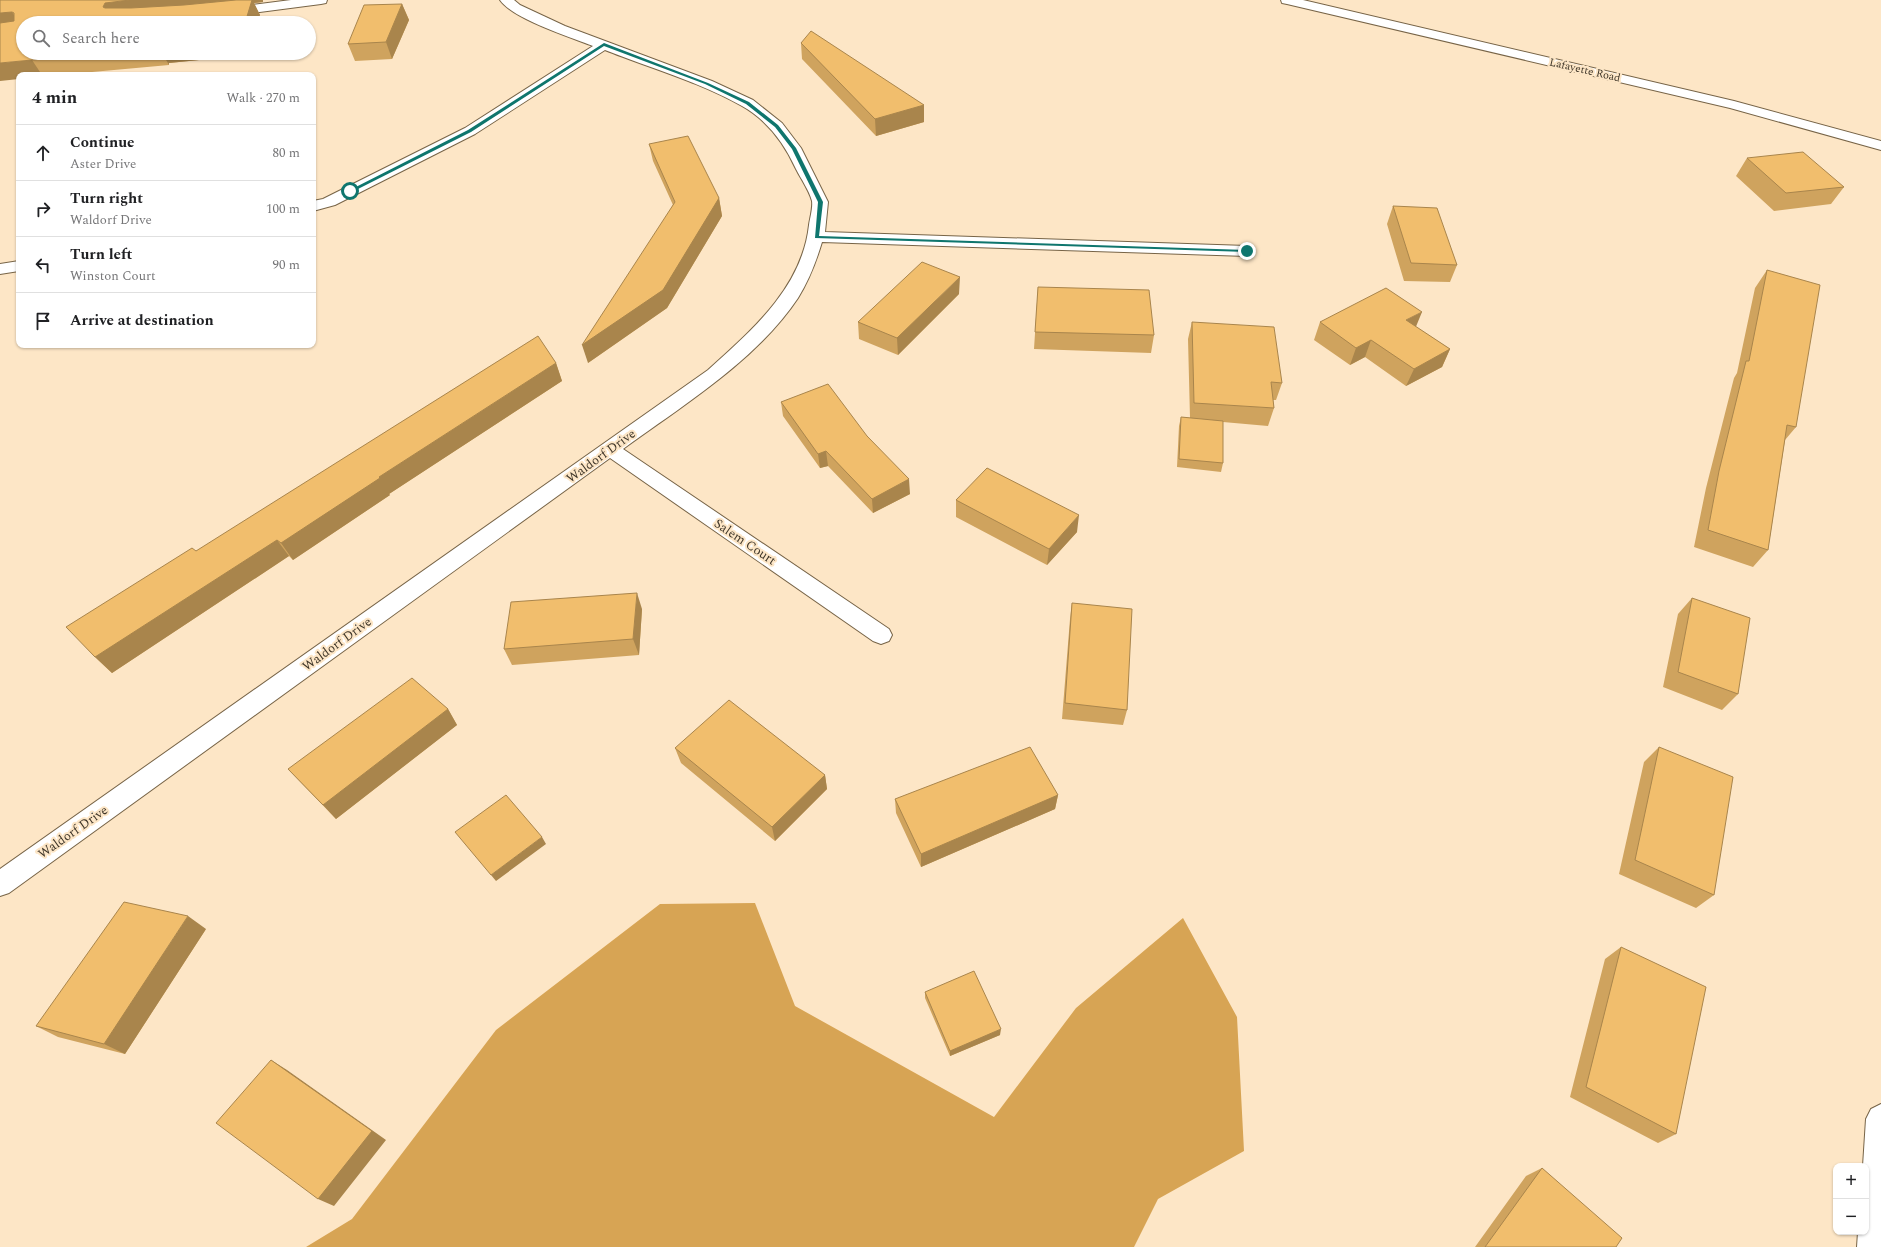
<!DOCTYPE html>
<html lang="en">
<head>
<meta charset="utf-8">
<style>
  :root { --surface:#fff; --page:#f6f6f6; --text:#202124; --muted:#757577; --line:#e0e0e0 }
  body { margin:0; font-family:Spectral,serif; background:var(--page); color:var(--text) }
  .controls { position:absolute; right:12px; bottom:12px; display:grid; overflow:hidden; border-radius:8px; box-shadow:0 1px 3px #0004 }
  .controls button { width:36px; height:36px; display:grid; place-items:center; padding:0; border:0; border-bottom:1px solid var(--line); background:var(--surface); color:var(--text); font:20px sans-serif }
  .stop { position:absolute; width:12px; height:12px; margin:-9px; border:3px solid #0f766e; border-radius:50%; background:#fff }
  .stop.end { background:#0f766e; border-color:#fff; box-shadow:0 1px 4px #0008 }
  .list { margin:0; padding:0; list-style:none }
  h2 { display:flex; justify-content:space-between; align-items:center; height:52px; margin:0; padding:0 16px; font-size:17px }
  h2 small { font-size:13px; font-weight:400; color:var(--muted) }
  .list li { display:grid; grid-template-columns:26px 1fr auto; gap:12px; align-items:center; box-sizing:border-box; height:56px; padding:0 16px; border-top:1px solid var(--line) }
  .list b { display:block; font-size:15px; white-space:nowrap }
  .list p { margin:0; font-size:13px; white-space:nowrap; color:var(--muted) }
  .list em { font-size:13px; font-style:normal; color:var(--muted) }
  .icon { flex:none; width:22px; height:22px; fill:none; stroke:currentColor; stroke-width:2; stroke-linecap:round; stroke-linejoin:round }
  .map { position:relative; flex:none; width:1881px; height:1247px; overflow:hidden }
  .search { position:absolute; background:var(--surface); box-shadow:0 1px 3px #0004; left:16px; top:16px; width:300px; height:44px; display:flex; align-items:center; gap:10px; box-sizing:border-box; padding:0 14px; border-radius:22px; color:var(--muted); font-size:15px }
  .panel { position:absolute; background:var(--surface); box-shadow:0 1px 3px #0004; left:16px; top:72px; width:300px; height:276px; border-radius:8px }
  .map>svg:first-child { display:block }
</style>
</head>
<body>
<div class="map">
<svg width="1881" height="1247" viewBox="0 0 1881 1247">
  <rect width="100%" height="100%" fill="#fde6c6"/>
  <path fill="#d7a454" d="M755 903 795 1006 994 1117 1076 1008 1183 918 1237 1017 1244 1151 1158 1199 1134 1247H306L352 1219 496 1030 660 904Z"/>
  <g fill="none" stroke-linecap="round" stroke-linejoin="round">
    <g stroke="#776447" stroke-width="2">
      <path id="minor" d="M291 0H327L326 3 321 4 228 16 223 15 222 12 223 9 228 8Z
        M500 0H514L520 5 565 26 712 81 753 100 782 123 801 148 828 202 825 232 1247 246 1253 248 1255 251 1253 254 1247 256 822 242C816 262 809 280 798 298 757 360 682 406 623 449L889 629 892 635 889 641 881 644 873 641 610 458 9 893 0 896V869L708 370C752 330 802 288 809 225 810 218 813 208 812 201 809 190 801 179 796 169 784 143 767 120 742 106 700 82 650 68 605 50L475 134 335 205 313 211V201L323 199 465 128 593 46C570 37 513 19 500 0Z
        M19 261V271L0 274V264Z
        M1881 1104V1247H1857L1858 1232H1866V1166H1863L1866 1119 1871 1109Z"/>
    </g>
    <g stroke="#776447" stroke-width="2">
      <path id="major" d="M1281 0H1303L1734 101 1881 141V150L1730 108 1287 4 1282 3Z"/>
    </g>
    <use href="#minor" fill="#fff" fill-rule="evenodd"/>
    <use href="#major" fill="#fff" fill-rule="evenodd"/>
  </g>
  <path fill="#cfa35e" d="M0 0H263V2L254 3 260 15 23 53H250L249 55 169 63V65L59 75H19Z
    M402 4 409 20 392 59 355 61 348 44Z
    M801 43 924 105V122L876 136 802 59Z
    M649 144 719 198 722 216 667 308 588 363 673 205 653 161Z
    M1747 158 1844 187 1831 204 1774 211 1736 176Z
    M1393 206 1457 265 1450 282 1404 281 1387 224Z
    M1767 270 1796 427 1785 440 1768 550 1753 567 1694 547 1706 488 1734 378 1737 373 1755 288Z
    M1038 287 1154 335 1151 353 1034 349Z
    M959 294 898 355 859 339 858 322Z
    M1192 322 1282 383 1276 400H1273L1274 408 1268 426 1223 422V463L1221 472 1177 467 1179 426 1181 417 1190 418 1188 339Z
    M1320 322 1416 327 1450 349 1442 367 1406 386 1365 357 1350 365 1314 340Z
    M556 363 562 381 389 494 390 495 293 560 289 556 112 673 95 657 196 551Z
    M781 402 910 494 873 513 828 466 820 468 783 416Z
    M956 500 1077 532 1047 565 956 517Z
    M1692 598 1738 694 1722 710 1663 687 1678 614Z
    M1072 603 1127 710 1123 725 1062 719 1070 619Z
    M642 609 639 655 512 665 504 649Z
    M448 709 457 725 336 819 288 769Z
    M1659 747 1714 895 1696 908 1619 874 1644 762Z
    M675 748 825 775 827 789 775 841 681 763Z
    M1058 795 1055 809 921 867 896 813 895 799Z
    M206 929 125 1054 58 1037 36 1026Z
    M1621 947 1676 1134 1658 1143 1570 1097 1605 959Z
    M925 992 1000 1035 950 1056 925 998Z
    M1542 1168 1616 1247H1475L1526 1176Z"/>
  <path fill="#a9854c" d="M130 0H263V2L254 3 260 15 258 23 115 19 103 7 105 3Z
    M402 4 409 20 392 59 386 42Z
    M12 12 23 29 0 31V13Z
    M162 53H250L249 55 169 63V65Z
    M32 60 42 75H19V79L0 81V63Z
    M924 105V122L876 136 875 119Z
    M719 198 722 216 667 308 588 363 582 345Z
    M960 277 959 294 898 355 897 338Z
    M1422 312 1415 329 1406 320Z
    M1371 340 1365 357 1350 365 1356 348Z
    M1450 349 1442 367 1406 386 1414 369Z
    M556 363 562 381 389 494 390 495 293 560 281 543 379 477Z
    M826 451 828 466 820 468 818 454Z
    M909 479 910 494 873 513 872 499Z
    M1079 515 1077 532 1047 565 1049 549Z
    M277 540 289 556 112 673 95 657Z
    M637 593 642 609 639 655 633 639Z
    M448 709 457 725 336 819 323 805Z
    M825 775 827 789 775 841 772 827Z
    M1058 795 1055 809 921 867V854Z
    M542 837 546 844 496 881 491 875Z
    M188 916 206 929 125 1054 104 1044Z
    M1001 1029 1000 1035 950 1056V1051Z
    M271 1060 287 1070 386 1140 334 1206 318 1199Z"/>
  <path fill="#f1be6d" stroke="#a9854c" d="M0 0H130L105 3 103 7 105 8H131L184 5 236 0H252L245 23H23V53H108L32 60 0 63V23L14 21V13L12 12 0 13Z
    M402 4 386 42 348 44 364 5Z
    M811 31 924 105 875 119 801 43Z
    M688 136 719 198 663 290 582 345 675 202 649 144Z
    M1803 152 1844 187 1786 193 1747 158Z
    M1393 206 1437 208 1457 265 1411 263Z
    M922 262 960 277 897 338 858 322Z
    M1767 270 1820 285 1796 427 1787 425 1768 550 1708 530 1719 471 1746 361H1749Z
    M1038 287 1149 290 1154 335 1035 332Z
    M1386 288 1422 312 1406 320 1450 349 1414 369 1371 340 1356 348 1320 322Z
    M1192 322 1274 327 1282 383 1271 382 1274 408 1194 403Z
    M538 336 556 363 379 477 380 478 281 543 277 540 95 657 66 627 192 548 196 551Z
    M828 384 867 436 909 479 872 499 826 451 818 454 781 402Z
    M1181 417 1223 421V463L1179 459Z
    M987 468 1079 515 1049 549 956 500Z
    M637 593 633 639 504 649 511 602Z
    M1692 598 1750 618 1738 694 1678 672Z
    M1072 603 1132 609 1127 710 1065 703Z
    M412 678 448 709 323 805 288 769Z
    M729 700 825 775 772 827 675 748Z
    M1030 747 1058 795 921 854 895 799Z
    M1659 747 1733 777 1714 895 1635 860Z
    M506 795 542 837 491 875 455 832Z
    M124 902 188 916 104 1044 36 1026Z
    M1621 947 1706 987 1676 1134 1586 1087Z
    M974 971 1001 1029 950 1051 925 992Z
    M271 1060 372 1131 318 1199 216 1123Z
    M1542 1168 1622 1238 1616 1247H1485Z"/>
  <path fill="#0f766e" d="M604 43 708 83 749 102 778 125 796 148 823 202 819 236 1247 250 1249 251 1247 252 815 238 818 202 792 149 775 127 746 104 705 84 604 46 471 132 352 192 348 191 468 130Z"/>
  <g text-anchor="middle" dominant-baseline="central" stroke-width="4" stroke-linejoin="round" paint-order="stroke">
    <g font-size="11" fill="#3f3629" stroke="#fde6c6">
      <text transform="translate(1585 70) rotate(13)">Lafayette Road</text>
    </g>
    <g font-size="13" fill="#3f3629" stroke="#fde6c6">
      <text transform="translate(601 456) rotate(-36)">Waldorf Drive</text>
      <text transform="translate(745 542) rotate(34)">Salem Court</text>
      <text transform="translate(337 644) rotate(-36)">Waldorf Drive</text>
      <text transform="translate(73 832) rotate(-35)">Waldorf Drive</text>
    </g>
  </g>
</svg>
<div class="controls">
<button>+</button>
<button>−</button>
</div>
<div class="stop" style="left:350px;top:191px"></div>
<div class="stop end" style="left:1247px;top:251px"></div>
<div class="search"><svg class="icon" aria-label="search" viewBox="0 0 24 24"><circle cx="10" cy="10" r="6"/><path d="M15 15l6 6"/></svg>Search here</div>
<section class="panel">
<h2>4 min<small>Walk · 270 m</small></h2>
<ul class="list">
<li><svg class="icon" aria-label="ahead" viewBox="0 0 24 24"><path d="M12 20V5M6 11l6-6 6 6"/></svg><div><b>Continue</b><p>Aster Drive</p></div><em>80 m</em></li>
<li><svg class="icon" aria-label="right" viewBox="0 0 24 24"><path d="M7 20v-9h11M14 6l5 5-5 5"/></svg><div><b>Turn right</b><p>Waldorf Drive</p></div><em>100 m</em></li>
<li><svg class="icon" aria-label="left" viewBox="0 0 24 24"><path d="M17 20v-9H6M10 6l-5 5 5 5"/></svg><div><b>Turn left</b><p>Winston Court</p></div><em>90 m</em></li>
<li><svg class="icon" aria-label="arrive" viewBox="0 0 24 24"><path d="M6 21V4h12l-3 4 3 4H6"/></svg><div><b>Arrive at destination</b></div></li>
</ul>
</section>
</div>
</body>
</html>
